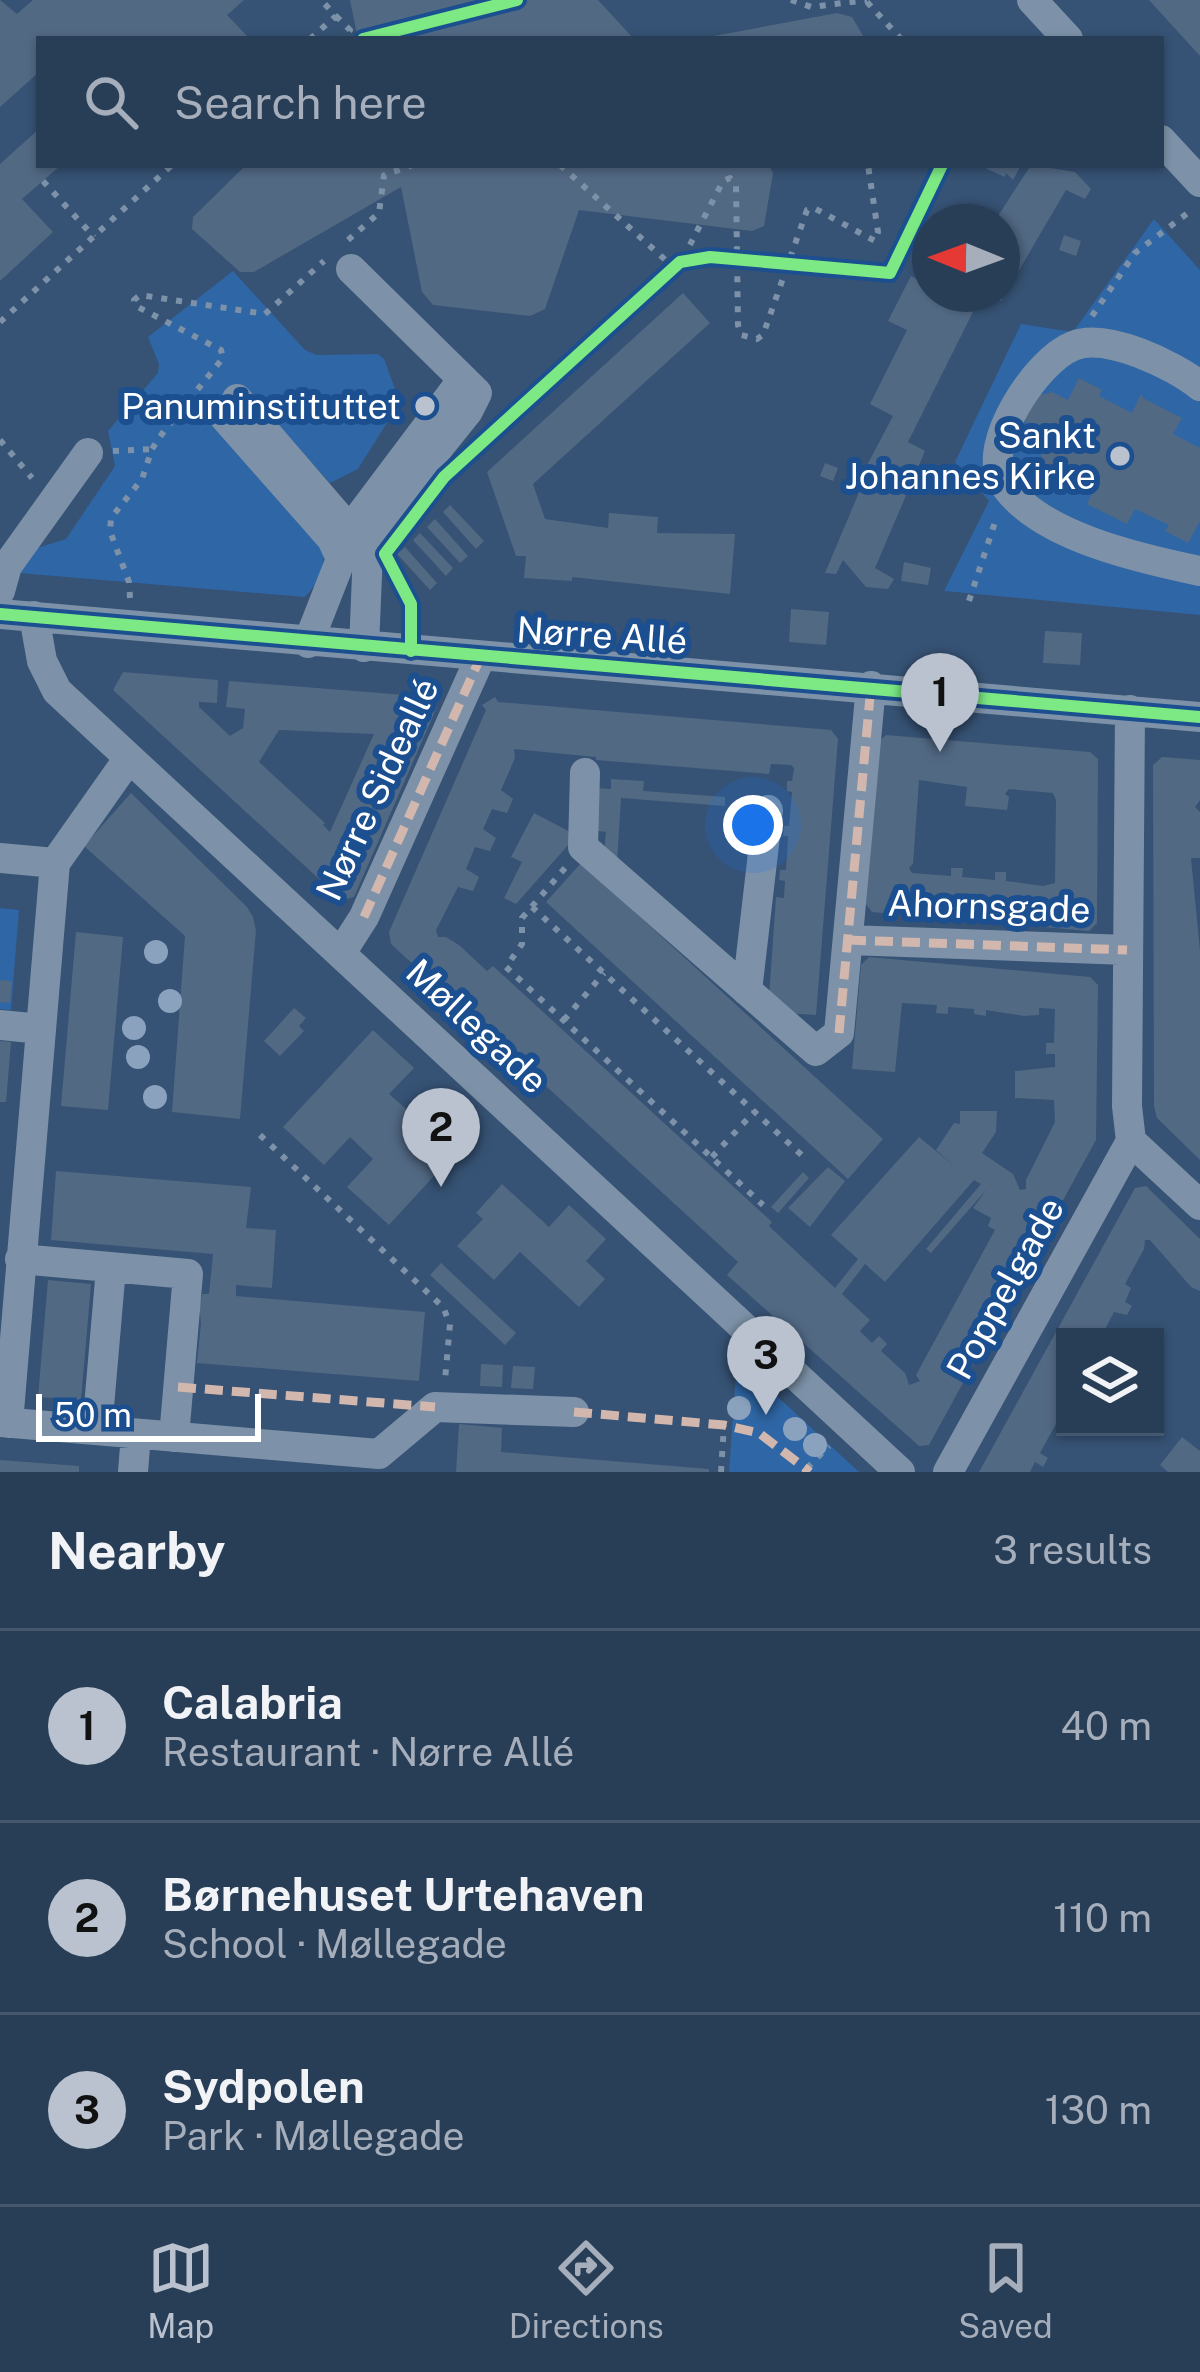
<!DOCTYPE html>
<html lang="en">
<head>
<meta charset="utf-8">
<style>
  :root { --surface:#283e57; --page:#30455d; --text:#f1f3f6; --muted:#a5aeba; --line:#44576d; --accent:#b9c2ce }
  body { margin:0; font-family:"Public Sans",sans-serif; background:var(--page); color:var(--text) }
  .controls { position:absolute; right:36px; bottom:36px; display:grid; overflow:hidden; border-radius:0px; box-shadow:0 3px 9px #0004 }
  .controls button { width:108px; height:108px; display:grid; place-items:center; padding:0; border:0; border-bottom:3px solid var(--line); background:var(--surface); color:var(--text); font:60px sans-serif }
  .compass { position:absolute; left:912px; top:204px; width:108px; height:108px; border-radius:50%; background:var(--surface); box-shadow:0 3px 9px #0004; rotate:271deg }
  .scale { position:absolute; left:36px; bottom:30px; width:225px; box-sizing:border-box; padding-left:12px; border:6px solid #fff; border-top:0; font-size:33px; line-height:42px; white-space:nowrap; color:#fff; -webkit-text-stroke:9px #1b4f8f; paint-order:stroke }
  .you { position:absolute; left:753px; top:825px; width:42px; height:42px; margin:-30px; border:9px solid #fff; border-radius:50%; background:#1a73e8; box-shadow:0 0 0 18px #1a73e833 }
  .badge { display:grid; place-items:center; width:78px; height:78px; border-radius:50%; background:var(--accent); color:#111; font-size:39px; font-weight:700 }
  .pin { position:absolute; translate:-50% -99px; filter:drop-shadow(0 3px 6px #0008) }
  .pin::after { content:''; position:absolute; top:63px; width:42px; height:36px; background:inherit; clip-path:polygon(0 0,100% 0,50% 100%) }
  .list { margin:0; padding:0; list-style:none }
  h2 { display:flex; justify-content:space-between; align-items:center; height:156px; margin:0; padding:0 48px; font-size:51px }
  h2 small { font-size:39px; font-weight:400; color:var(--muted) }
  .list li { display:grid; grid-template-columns:78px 1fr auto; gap:36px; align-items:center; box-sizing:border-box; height:192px; padding:0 48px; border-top:3px solid var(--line) }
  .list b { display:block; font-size:45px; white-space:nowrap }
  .list p { margin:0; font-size:39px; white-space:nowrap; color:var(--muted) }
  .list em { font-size:39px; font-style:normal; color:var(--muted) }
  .icon { flex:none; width:66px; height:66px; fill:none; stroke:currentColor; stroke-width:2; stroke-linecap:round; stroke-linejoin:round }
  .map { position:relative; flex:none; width:1200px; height:1472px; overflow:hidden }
  .search { position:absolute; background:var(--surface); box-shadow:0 3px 9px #0004; left:36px; right:36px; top:36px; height:132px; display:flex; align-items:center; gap:30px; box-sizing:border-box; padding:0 42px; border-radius:0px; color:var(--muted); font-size:45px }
  .sheet { height:732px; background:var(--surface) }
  nav { display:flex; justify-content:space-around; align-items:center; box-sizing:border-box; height:168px; border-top:3px solid var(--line); background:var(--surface); font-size:33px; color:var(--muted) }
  nav a { display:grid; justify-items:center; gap:6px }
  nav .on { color:var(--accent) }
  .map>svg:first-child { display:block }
</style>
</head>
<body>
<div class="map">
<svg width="1200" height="1472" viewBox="0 0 1200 1472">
  <rect width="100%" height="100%" fill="#365274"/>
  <path fill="#2f66a5" d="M1154 219 1200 270V615L944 591 989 501 955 462 1021 324 1073 332Z
    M233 271 305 350 317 355 378 354 384 359 400 402 358 469 330 483 246 391 320 542C328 567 322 578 305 597L19 573 34 549 66 539 115 466 108 431 158 373 159 364 148 337Z
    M0 908 19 910 11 1010 0 1009Z
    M737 1359 859 1472H729Z"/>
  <path fill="#526984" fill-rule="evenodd" d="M0 0 17 14 33 0H244L227 15 250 39H39V72L0 107Z
    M350 0H598L634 39H358Z
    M1149 0H1200V56Z
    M837 13 852 17 865 39H698Z
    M39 129V165H61L22 199 53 232 0 281V164Z
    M246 165H769L773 173 764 226 752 231 579 210 545 309 530 316 433 305 422 292 401 187 254 272H240L192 229 193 217Z
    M989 165H1016L1020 167 1013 180 1006 173 1005 177 987 169Z
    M1031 165 1075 172 1091 189 1085 199 1066 190 1001 301 987 294H1002V222H994Z
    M1064 235 1081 241 1076 256 1059 250Z
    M911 276 930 286V294H982L908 442 925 451 875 568 894 579 888 589 866 587 843 560 836 574 825 573 868 471 865 469 893 416 870 404 907 330 888 321Z
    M683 293 710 323 533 484 545 519 608 528 609 513 658 517 657 533 735 534 730 594 572 577V581L524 578 526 556H516L487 472Z
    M1079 378 1102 390 1099 396 1132 413 1141 394 1143 398 1182 418 1173 434 1200 448V521L1188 543 1165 531 1169 525 1135 509 1127 524 1087 504 1095 487 1061 471 1058 477 1036 466 1047 444 1030 435 1024 416 1033 397 1052 392 1068 400Z
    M825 463 838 468 833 481 820 476Z
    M450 505 484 541 476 549 443 512Z
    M435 519 468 556 460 563 427 527Z
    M420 533 453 568 446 576 413 540Z
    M405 547 437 583 430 590 397 554Z
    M904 562 931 568 928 585 901 581Z
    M791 609 829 612 826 645 789 642Z
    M1045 631 1082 633 1080 665 1043 663Z
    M123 672 218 680 217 703 199 702V707L230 736 243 728 245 709 226 707 229 681 430 697 437 707 354 897 342 900 113 690ZM279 730 374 734 330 832 323 825 325 823 259 762Z
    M495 697 498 702 820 729 831 730 838 739 816 1015 785 1013 769 997 776 897 784 898 785 881 779 880 780 870H786L788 836H783L784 826H789L792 792 787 791V781H792L794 768 791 765 771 764 769 774 596 760V757L514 749 515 758 501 790 513 799 507 813 492 809 483 829 496 838 490 851 475 847 466 869 479 877 473 891 458 887 436 930 438 937H446L459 945 487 971 493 966 772 1222 769 1226 835 1288 858 1259 831 1235 919 1137 958 1169 936 1150 954 1123 960 1124V1111H997L996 1132 982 1153 1013 1174 1020 1190 1026 1189V1180L1055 1122 1054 1100 1015 1098V1071L1055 1067V1054H1046V1043H1054L1055 1009 1039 1008V1015L1024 1016 986 1010V1016L974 1014V1009L948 1007V1014L936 1013 937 1005 902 1003 895 1072 852 1069 861 965 869 957 1090 977 1098 985 1096 1140 929 1445 919 1446 727 1275 738 1262 391 944 389 932 486 710 482 705ZM974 1180 981 1184 926 1249 931 1253 987 1189 973 1208 991 1218 988 1226 995 1230 916 1375 920 1381 909 1385 905 1373 881 1351 887 1344 879 1336 872 1343 860 1331 870 1320 842 1294 865 1264 885 1282Z
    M886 735 1090 752 1098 759 1097 923 1089 931 872 912 865 903 877 743ZM919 780 967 787 965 806 1007 810 1009 797 1005 794 1009 789 1053 793 1056 800 1055 883 1043 886 1006 881V872H995V880L962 877 963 868H951V876L912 873 909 868 913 864Z
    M1162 757 1200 760V800L1195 807 1200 812V858H1191L1200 951V1160L1157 1118 1154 1106 1153 765Z
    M611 779 644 781 643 791 725 797V806L621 798 617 864 604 854 606 832 591 830 593 788 611 789Z
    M131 793 247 907 253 917 256 930 240 1119 172 1112 185 936 84 846Z
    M534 813 572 833 570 843 516 904 504 898 522 862 511 857Z
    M581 863 883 1139 848 1179 546 902Z
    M76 932 123 937 108 1110 61 1106Z
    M0 980 12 981 10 1003 0 1002Z
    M294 1008 306 1018 299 1026 304 1031 280 1056 264 1041Z
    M373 1030 414 1068 389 1094 413 1115 437 1088 479 1127 389 1225 347 1187 373 1159 350 1137 324 1165 283 1127Z
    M0 1041 11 1042 6 1102H0Z
    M828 1167 845 1181 810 1227 788 1208Z
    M56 1171 251 1187 246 1228 276 1230 272 1288 236 1285V1296L425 1312 419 1381 197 1363 201 1323 200 1314H196L197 1302H201L202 1294H209L213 1254 51 1240Z
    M803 1172 809 1178 778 1213 771 1207Z
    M502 1184 549 1227 569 1205 606 1239 586 1261 605 1279 579 1307 520 1252 494 1280 457 1246 483 1219 476 1213Z
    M1146 1186 1200 1239V1291L1191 1287 1150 1240H1145L1144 1249 1125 1284 1131 1288 1125 1302 1132 1306 1127 1315 1114 1312 1101 1337H1065V1407L1060 1415 1065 1418V1430L1056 1424 1040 1453 1048 1458 1043 1467 1035 1462 1030 1472H979L1135 1188Z
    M441 1263 516 1333 505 1345 430 1275Z
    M48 1280 91 1284 81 1400 38 1397Z
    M481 1364 503 1365 502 1387 480 1386Z
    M513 1366 535 1367 533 1389 511 1388Z
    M459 1424 502 1428 501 1452 709 1469V1472H456Z
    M1182 1437 1200 1451V1472H1168L1160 1465Z
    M0 1460 79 1466V1472H0Z"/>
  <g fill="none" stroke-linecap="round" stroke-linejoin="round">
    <path stroke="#7d92a8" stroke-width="6" stroke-dasharray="6 9" stroke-linecap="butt" d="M791 0 811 7 867 0
      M867 2 901 39
      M336 16 350 30 342 39
      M310 39 336 16 321 0
      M560 165 671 265 680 264 723 181 730 178 736 185 738 325 741 335 757 339 763 335 807 210 814 208 875 241 878 232 868 165
      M43 181 94 237
      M348 240 379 213 384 175 413 165
      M1092 316 1135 253 1193 209
      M0 322 172 165
      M0 440 32 478
      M113 451 152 449
      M130 598 129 582 110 531 111 518 142 479 152 449 164 431 223 358 221 350 136 306 134 300 140 295 265 314 324 261
      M969 601 997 516
      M565 868 522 918V944L506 967 763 1205
      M532 907 807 1160
      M564 1020 604 973
      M260 1135 443 1307 450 1324 445 1380
      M712 1157 754 1112
      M807 1468 829 1446
      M721 1472 724 1425"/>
    <path stroke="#7d92a8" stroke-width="30" d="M1032 0 1068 39
      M1161 140 1200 182
      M351 269 477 393 468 411 391 507 368 551
      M1200 386C1174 365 1106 332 1073 346 1037 360 980 445 1003 482 1036 536 1142 559 1200 571
      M237 399 368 551 364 647
      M221 413 332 539 341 559 308 643
      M345 545 351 528 463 379
      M0 591 7 566 88 453
      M0 614 1200 717
      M34 616 42 661 57 691 900 1472
      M1130 710 1127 1106 1131 1141 1200 1205
      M585 773 583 847 816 1051 839 1033 871 686
      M0 858 55 863
      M848 940 1127 950
      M341 953 364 917 481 656
      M747 991 768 810
      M0 1025 41 1029
      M20 1259 188 1274 174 1437
      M0 1422 379 1454 435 1407 574 1412
      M8 1423 55 863 129 758
      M97 1430 111 1268
      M133 1472 136 1434
      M948 1472 1131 1141"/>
    <path stroke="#d1b7ad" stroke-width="9" stroke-dasharray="18 9" stroke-linecap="butt" d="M364 917 481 656
      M848 940 1127 950
      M839 1033 871 686
      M178 1387 435 1407
      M574 1412 724 1425 759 1433 810 1472"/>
    <g stroke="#1b4f8f" stroke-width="20">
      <path id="cycleway" d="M363 39 517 0
        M0 614 1200 717
        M411 651V604L385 554 444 477 680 262 710 257 890 273 942 165"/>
    </g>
    <use href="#cycleway" stroke="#7ce984" stroke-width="12"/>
  </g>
  <g fill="#8aa2be">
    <circle cx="156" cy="952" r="12"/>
    <circle cx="170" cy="1001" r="12"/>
    <circle cx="134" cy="1028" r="12"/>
    <circle cx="138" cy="1057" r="12"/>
    <circle cx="155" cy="1097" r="12"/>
    <circle cx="739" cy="1408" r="12"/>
    <circle cx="795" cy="1429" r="12"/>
    <circle cx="815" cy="1445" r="12"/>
  </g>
  <g fill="#b9c2ce" stroke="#1b4f8f" stroke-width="4.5">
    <circle cx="425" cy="406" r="12"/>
    <circle cx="1120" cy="456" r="12"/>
  </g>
  <g text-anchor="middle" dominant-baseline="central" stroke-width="12" stroke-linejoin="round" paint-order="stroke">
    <g font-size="36" fill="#fff" stroke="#1b4f8f" text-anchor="end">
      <text x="401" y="406">Panuminstituttet</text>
      <text x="1096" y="435">Sankt<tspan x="1096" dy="41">Johannes Kirke</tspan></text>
    </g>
    <g font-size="36" fill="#fff" stroke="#1b4f8f">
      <text transform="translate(602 635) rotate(4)">Nørre Allé</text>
      <text transform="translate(377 789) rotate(-65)">Nørre Sideallé</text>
      <text transform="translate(989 906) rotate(2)">Ahornsgade</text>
      <text transform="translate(477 1026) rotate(43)">Møllegade</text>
      <text transform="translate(1005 1288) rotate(-61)">Poppelgade</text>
    </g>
  </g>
</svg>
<div class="controls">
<button><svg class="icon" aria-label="layers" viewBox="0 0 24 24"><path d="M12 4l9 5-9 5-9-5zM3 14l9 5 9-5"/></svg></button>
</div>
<svg class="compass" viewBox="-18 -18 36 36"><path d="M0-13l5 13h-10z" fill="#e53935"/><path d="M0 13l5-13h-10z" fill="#a5aeba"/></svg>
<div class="scale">50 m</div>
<div class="you"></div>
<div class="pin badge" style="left:940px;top:752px">1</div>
<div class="pin badge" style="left:441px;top:1187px">2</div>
<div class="pin badge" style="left:766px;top:1415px">3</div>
<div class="search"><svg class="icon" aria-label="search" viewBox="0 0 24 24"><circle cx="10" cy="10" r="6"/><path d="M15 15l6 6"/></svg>Search here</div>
</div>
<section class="sheet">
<h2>Nearby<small>3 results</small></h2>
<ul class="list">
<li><span class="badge">1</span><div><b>Calabria</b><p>Restaurant · Nørre Allé</p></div><em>40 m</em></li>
<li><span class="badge">2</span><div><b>Børnehuset Urtehaven</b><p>School · Møllegade</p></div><em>110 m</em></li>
<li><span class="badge">3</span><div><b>Sydpolen</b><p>Park · Møllegade</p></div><em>130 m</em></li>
</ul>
</section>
<nav>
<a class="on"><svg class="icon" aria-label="map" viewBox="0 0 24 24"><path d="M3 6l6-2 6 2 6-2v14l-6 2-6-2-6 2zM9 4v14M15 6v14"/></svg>Map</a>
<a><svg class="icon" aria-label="directions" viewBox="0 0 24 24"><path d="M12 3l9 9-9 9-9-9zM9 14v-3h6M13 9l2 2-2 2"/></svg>Directions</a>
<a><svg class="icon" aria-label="saved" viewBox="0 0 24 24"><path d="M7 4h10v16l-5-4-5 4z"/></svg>Saved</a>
</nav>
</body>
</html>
